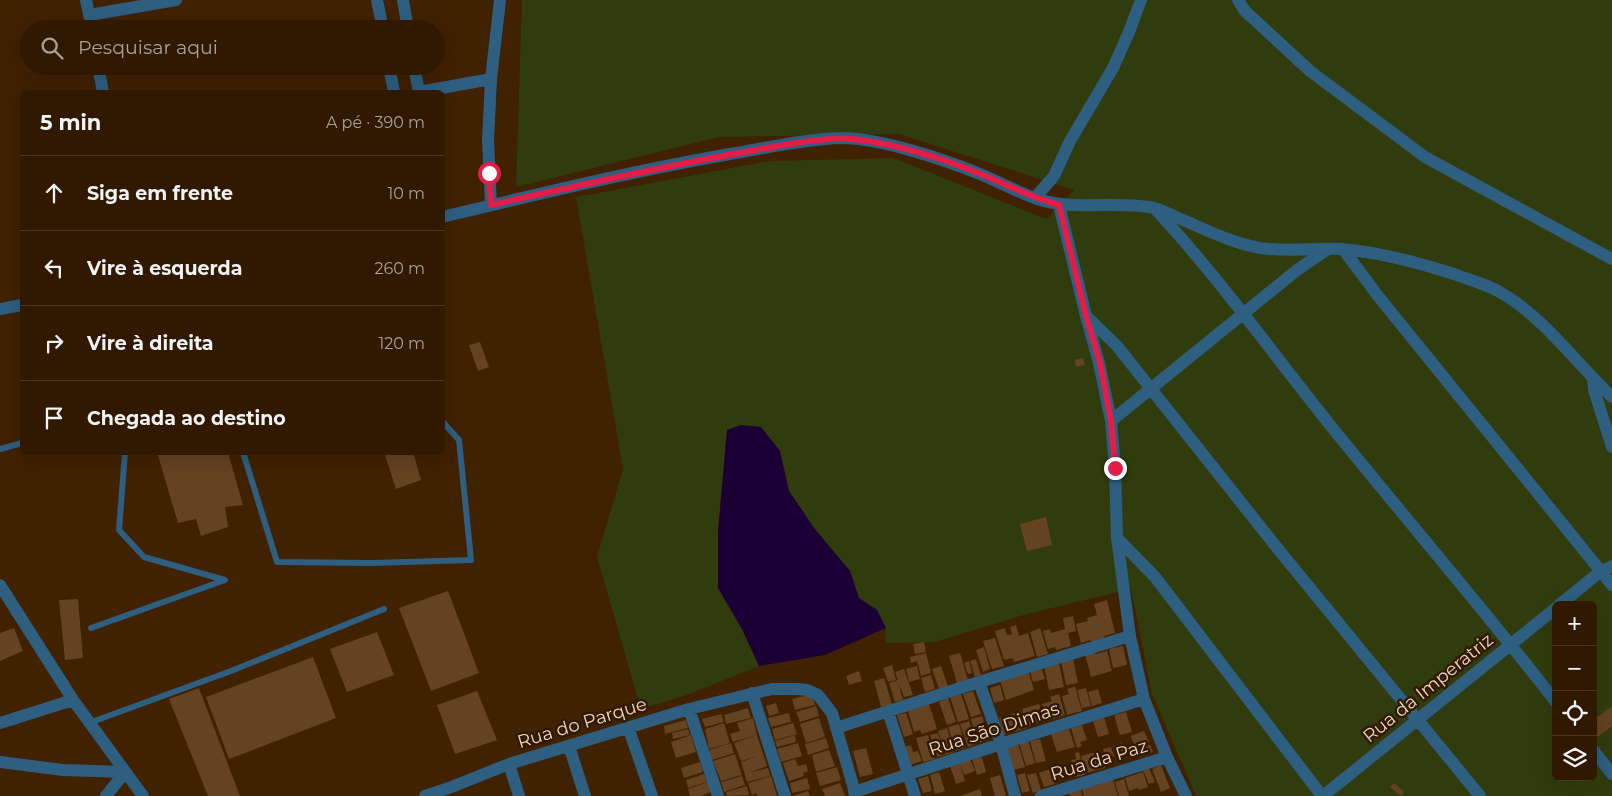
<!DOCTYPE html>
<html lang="pt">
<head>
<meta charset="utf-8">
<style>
  :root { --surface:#301900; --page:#3c260f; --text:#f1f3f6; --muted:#a8a099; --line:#4b3822 }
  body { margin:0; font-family:Montserrat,sans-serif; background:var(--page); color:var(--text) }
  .controls { position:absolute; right:15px; bottom:15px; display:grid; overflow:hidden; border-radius:8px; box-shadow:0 5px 20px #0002 }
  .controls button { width:45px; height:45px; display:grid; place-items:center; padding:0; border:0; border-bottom:1px solid var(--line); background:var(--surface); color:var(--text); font:25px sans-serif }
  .stop { position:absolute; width:15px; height:15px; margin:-11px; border:4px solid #e11d48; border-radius:50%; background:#fff }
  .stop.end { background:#e11d48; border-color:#fff; box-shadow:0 1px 5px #0008 }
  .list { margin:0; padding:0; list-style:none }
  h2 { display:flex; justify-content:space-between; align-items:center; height:65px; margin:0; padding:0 20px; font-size:21px }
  h2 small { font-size:16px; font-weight:400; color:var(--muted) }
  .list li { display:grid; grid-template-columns:32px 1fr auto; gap:15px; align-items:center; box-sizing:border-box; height:75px; padding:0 20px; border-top:1px solid var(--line) }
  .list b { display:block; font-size:19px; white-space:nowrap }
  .list em { font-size:16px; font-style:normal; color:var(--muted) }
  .icon { flex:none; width:28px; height:28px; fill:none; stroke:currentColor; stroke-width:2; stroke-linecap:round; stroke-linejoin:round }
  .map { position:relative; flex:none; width:1612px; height:796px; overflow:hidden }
  .search { position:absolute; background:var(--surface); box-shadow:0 5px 20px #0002; left:20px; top:20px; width:425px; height:55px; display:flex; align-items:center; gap:12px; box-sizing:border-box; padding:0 18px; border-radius:28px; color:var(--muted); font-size:19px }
  .panel { position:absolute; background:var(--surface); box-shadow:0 5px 20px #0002; left:20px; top:90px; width:425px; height:365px; border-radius:8px }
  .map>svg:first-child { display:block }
</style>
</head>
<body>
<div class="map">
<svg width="1612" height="796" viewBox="0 0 1612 796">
  <rect width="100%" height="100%" fill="#402100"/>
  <path fill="#303c0d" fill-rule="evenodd" d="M522 0H1612V796H1196L1152 694 1131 589 1027 614 935 642 885 643 886 628 877 610 859 598 850 571 814 528 789 491 780 451 727 430 718 532V588L742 629 759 666 684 696 641 709 597 557 623 469 576 197 770 161 894 158 1047 219 1074 190 899 134 719 137 516 187ZM1556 605H1593V777H1556Z"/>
  <path fill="#1b0035" d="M741 425 761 427 780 451 789 491 814 528 850 571 859 598 877 610 886 628 825 655 759 666 742 629 718 588V532L727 430Z"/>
  <path fill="#644222" d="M480 342 489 367 478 371 469 345Z
    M1083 358 1085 365 1076 367 1075 360Z
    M157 452H228L243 505 225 507 228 527 201 536 196 519 178 523Z
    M384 452H413L421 480 396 489Z
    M1046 517 1052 545 1027 551 1020 524Z
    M448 591 479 673 431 691 399 608Z
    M78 599 83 658 65 660 59 600Z
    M1107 600 1115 633 1104 636 1105 640 1092 644 1091 640 1081 643 1076 624 1088 621 1087 618 1097 615 1094 604Z
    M1073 616 1076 631 1068 633 1071 646 1056 650 1055 647 1048 649 1043 631 1050 629 1051 633 1065 629 1063 618Z
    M1016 625 1019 636 1028 633 1035 656 1014 662 1013 658 1004 660 995 631 1005 628 1007 635 1012 634 1010 627Z
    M14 628 23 651 0 661V633Z
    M1040 628 1048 654 1037 657 1030 632Z
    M377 632 394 675 347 692 330 649Z
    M995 638 1004 666 992 669 983 641Z
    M924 642 926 652 915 654 913 644Z
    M1123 646 1127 665 1113 668 1109 649Z
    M984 647 990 669 983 672 976 650Z
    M1095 651V654L1107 651 1112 671 1091 677 1085 654Z
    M926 653 931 673 921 676 917 661 911 663 910 657Z
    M960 653 968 680 957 683 949 656Z
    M313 657 336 718 229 759 206 697Z
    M1073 658 1078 683 1066 685 1061 661Z
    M976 659 981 675 975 677 970 661Z
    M969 661 972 673 968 674 964 663Z
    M1059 663 1064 687 1049 690 1044 666Z
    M892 665 896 680 888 682 883 668Z
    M917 666 920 679 909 682 906 669Z
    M941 666 948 686 939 689 932 669Z
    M1041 668 1045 679 1033 682 1030 671Z
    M904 669 913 695 904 697 898 682 903 700 895 702 889 683 898 680 895 672Z
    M859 671 862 681 849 685 846 676Z
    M1029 673 1034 690 1006 700 1000 680Z
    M931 675 935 689 925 692 921 678Z
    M884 678 892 704 881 707 874 681Z
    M1000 685 1004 700 994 703 990 688Z
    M1075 686 1082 711 1067 715 1062 696 1069 694 1067 689Z
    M199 688 240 796H208L169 699Z
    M1086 688 1091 706 1082 708 1077 690Z
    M1098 689 1102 703 1092 706 1088 692Z
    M477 691 497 740 455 754 437 705Z
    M973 691 981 714 971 717 963 694Z
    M812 694 815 705 795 710 792 699Z
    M961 694 969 719 958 722 950 697Z
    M1059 694 1065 715 1047 721 1042 704 1052 701 1050 697Z
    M948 698 956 722 947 725 939 702Z
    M776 703 779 713 769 716 766 706Z
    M929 704 937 729 922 734 920 730 914 732 908 711Z
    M1039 704 1045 721 1027 726 1022 709Z
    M816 706 819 716 800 722 796 712Z
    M1612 706V726L1598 737 1593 731V720Z
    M748 708 751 718 726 724 724 715Z
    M1021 711 1027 728 1004 735 999 718Z
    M1126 712 1132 732 1120 735 1114 715Z
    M789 713 791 722 771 727 768 718Z
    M906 713 913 734 904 737 897 715Z
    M721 714 724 722 705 727 702 719Z
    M982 716 989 740 977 743 971 719Z
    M1104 717 1109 734 1098 737 1093 721Z
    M753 718 757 735 733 742 730 734 740 731 737 723Z
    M819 718 825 737 806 743 800 724Z
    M686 720 688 728 665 734 664 726Z
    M969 721 977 744 968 747 960 724Z
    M724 723 730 743 709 749 705 729Z
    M793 723 797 734 775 740 772 729Z
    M959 724 966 748 955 751 948 727Z
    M1082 725 1087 740 1080 742 1082 746 1077 748 1071 728Z
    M947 728 954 752 946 755 938 731Z
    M688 729 690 735 673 739 672 733Z
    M1069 729 1075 747 1057 752 1051 734Z
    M1144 731 1149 742 1135 748 1131 736Z
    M938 733 945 755 937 757 930 735Z
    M691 735 696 752 676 758 671 742Z
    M757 735 767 766 751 772 768 768 770 776 747 782 741 762 758 756 741 761 734 743Z
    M795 735 796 742 777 747 775 741Z
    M928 735 935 759 923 762 916 738Z
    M826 738 829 748 808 755 805 744Z
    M1040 739 1046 761 1036 763 1030 741Z
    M1028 740 1035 763 1026 766 1019 743Z
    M731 743 734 753 712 760 709 750Z
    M798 743 802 756 781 762 777 749Z
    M1122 743 1125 755 1116 758 1113 746Z
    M1018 744 1025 767 1013 770 1006 748Z
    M911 745 913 752 918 751 922 761 910 765 904 747Z
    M1150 745 1153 752 1139 757 1136 750Z
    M1111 747 1114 756 1106 759 1103 749Z
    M866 748 873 774 860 777 853 751Z
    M829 750 835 766 816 772 812 755Z
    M1100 751 1105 768 1086 773 1081 756Z
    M1079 752 1085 775 1075 777 1071 760 1076 759 1075 753Z
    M735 754 742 775 721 781 713 761Z
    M982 757 986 772 977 775 972 759Z
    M795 759 798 766 806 764 808 771 803 773 804 776 789 781 783 763Z
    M970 759 975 771 964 775 959 763Z
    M700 762 703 772 684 778 681 768Z
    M959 763 965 781 956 784 950 766Z
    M1161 765 1170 788 1161 792 1152 769Z
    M837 767 841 780 820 786 816 773Z
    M1149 768 1155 782 1149 784 1143 770Z
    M1050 769 1055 784 1044 787 1039 773Z
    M939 772 945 791 935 794 930 775Z
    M1143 772 1148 787 1139 790 1138 788 1129 791 1125 778Z
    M1025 773 1030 791 1022 793 1017 775Z
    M1036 773 1041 790 1033 793 1027 775Z
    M704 774 707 782 688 788 686 780Z
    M1000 775 1006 796H995L990 778Z
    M742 776 745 785 724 792 721 782Z
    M771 776 777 796H757L756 793 752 795 748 783Z
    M928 776 932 791 923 793 918 779Z
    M807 778 810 789 792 793 790 783Z
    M1113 779 1118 796H1084L1082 789Z
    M1124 779 1129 796H1119L1115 782Z
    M708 782 711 792 701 796H690L688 789Z
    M840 783 845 796H825L822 789Z
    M1394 783 1404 792 1401 796 1390 787Z
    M747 786 749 795 727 796 726 792Z
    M980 789 982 796H960Z
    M1080 789 1082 796H1070L1069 793Z
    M808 791 810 796H792Z"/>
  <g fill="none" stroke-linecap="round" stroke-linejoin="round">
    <path stroke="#2e5e80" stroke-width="6" d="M0 449 22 443
      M243 452 277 562 373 563 471 560 459 440 442 421
      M91 628 225 580 144 557 119 530 125 452
      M89 723 231 671 384 609"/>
    <path stroke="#2e5e80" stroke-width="12" d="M86 0 92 29
      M377 0 383 29
      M403 0 408 29
      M1238 0 1245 11 1310 71 1425 157 1612 259
      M89 15 176 0
      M98 66 103 92
      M389 66 394 92
      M414 66 419 92
      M419 92 491 79
      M1035 198 1054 176 1070 141 1113 68 1129 32 1141 0
      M491 205 488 140 491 79 500 0
      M1059 205 1086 316 1099 363 1111 421 1115 468 1117 538 1130 636 1144 699 1167 757 1186 796
      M1156 210C1222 281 1278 361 1339 436 1411 525 1486 612 1556 702
      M442 217C538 194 633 171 730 154 766 148 805 139 841 138 880 138 943 159 980 174 999 182 1018 192 1037 199 1075 211 1111 201 1149 207 1159 208 1169 214 1178 218 1205 229 1231 243 1260 248 1287 252 1314 248 1341 249 1381 252 1420 263 1457 275 1470 280 1485 284 1498 291 1542 315 1575 362 1612 397
      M1343 249 1378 296 1612 585
      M0 309 22 305
      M1086 316 1117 346 1278 549 1480 796
      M1593 379 1594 390 1612 447
      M1111 421 1297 270 1328 249
      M1117 538 1155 577 1322 796
      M0 585 73 700 143 796
      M1559 605 1600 572 1612 566
      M979 682 1001 744 1015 796
      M752 693 785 796
      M689 709 718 796
      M888 711 915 796
      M0 723 73 700
      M628 727 652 796
      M836 728 979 682 1130 636
      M569 746 585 796
      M1593 750 1612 774
      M0 762 63 770 125 772
      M509 764 519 796
      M854 792 1001 744 1144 699
      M106 796 125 772
      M425 796 449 788 509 764 689 709 772 689H798L807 690 818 695 832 713 856 796
      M1041 796 1167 757
      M1323 796 1556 608"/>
  </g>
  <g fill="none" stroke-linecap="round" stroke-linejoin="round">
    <path stroke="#e11d48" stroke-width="6" d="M489 173 491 205C577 186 663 166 750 151 785 145 826 135 862 140 901 146 941 158 978 173 1006 184 1029 197 1059 205L1086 316 1100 363 1111 421 1115 468"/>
  </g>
  <g text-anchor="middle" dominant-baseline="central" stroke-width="5" stroke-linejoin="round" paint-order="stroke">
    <g font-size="18" fill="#ecd7c5" stroke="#321902">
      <text transform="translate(1428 688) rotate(-39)">Rua da Imperatriz</text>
      <text transform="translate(582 723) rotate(-17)">Rua do Parque</text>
      <text transform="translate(994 729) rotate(-18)">Rua São Dimas</text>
      <text transform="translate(1099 760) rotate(-17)">Rua da Paz</text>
    </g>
  </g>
</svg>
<div class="controls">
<button>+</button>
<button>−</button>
<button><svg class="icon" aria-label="locate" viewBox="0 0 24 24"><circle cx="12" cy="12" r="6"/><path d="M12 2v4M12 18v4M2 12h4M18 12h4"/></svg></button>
<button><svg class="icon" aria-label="layers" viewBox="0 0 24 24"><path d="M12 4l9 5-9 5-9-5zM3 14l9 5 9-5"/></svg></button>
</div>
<div class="stop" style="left:489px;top:173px"></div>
<div class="stop end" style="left:1115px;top:468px"></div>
<div class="search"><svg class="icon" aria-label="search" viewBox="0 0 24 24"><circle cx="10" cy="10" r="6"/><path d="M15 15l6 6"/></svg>Pesquisar aqui</div>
<section class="panel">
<h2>5 min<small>A pé · 390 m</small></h2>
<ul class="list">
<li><svg class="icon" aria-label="ahead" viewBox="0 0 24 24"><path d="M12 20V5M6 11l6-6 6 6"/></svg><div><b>Siga em frente</b></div><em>10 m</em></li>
<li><svg class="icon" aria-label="left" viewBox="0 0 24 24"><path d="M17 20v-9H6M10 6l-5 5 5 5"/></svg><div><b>Vire à esquerda</b></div><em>260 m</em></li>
<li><svg class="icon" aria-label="right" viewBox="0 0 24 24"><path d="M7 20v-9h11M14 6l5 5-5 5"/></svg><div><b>Vire à direita</b></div><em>120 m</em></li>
<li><svg class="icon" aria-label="arrive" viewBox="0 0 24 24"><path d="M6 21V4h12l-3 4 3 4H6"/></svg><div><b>Chegada ao destino</b></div></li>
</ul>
</section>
</div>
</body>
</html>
